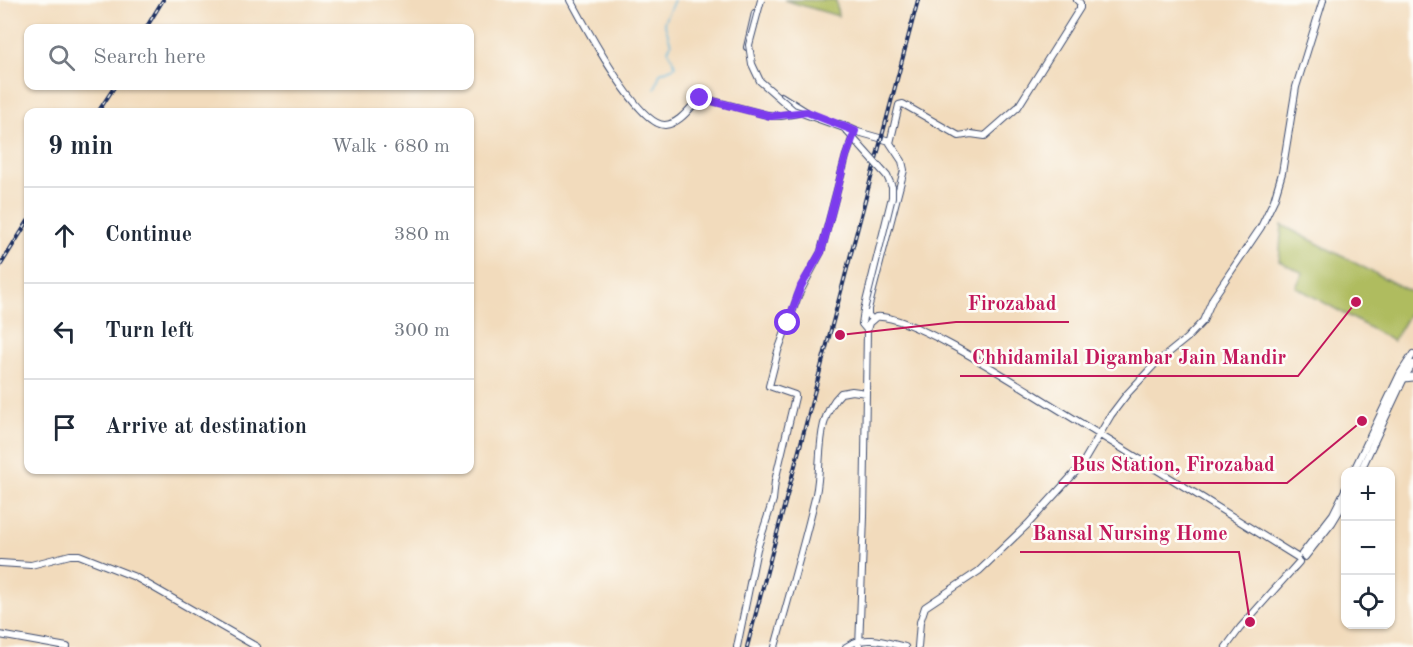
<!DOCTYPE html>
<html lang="en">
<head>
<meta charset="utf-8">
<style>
  :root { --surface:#fff; --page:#f2f2f3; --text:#1f2937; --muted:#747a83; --line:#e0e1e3 }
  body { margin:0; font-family:"Old Standard TT",serif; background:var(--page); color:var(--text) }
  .controls { position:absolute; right:18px; bottom:18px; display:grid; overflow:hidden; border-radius:12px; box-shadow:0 2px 4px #0004 }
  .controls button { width:54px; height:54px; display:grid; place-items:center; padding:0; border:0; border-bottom:2px solid var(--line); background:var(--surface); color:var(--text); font:30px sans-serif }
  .stop { position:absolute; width:18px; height:18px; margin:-14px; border:4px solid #7c3aed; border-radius:50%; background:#fff }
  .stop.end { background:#7c3aed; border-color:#fff; box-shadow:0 2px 6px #0008 }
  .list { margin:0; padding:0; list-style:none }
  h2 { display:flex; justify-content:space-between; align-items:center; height:78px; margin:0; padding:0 24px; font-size:26px }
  h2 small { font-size:20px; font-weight:400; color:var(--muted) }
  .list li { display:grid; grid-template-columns:39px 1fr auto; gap:18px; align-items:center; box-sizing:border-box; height:96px; padding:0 24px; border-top:2px solid var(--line) }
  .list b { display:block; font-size:22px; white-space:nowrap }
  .list em { font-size:20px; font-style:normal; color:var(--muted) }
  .icon { flex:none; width:33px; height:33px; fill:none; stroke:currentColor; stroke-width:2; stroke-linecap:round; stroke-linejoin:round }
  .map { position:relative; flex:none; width:1413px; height:647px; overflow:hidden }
  .search { position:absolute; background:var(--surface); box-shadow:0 2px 4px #0004; left:24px; top:24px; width:450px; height:66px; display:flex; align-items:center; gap:15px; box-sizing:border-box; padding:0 21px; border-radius:12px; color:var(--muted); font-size:22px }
  .panel { position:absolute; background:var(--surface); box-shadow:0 2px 4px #0004; left:24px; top:108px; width:450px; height:366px; border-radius:12px }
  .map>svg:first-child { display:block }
</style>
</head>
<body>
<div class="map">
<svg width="1413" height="647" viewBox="0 0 1413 647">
  <rect width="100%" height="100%" fill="#fdfcf7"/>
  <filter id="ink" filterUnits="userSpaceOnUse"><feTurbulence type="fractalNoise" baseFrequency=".0167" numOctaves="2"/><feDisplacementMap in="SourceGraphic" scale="12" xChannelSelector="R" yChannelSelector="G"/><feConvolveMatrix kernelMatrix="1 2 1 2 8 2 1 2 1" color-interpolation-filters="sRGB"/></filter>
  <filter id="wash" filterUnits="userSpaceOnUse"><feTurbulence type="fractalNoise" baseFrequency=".008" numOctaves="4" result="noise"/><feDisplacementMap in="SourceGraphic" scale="24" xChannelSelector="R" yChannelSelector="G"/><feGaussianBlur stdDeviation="1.35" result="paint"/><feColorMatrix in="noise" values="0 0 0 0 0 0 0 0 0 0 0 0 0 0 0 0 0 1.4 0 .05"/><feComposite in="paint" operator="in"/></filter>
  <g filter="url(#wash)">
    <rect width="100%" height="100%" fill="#f2dbbc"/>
    <path fill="#afbc5e" stroke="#65765e" stroke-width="1.5" d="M784 0H836L838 16Z
      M1282 225 1413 293V307L1393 341 1296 287 1303 273 1279 261Z"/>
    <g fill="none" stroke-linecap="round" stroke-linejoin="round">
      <path stroke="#5eb5db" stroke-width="1.5" d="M655 89 660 73 676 66 668 50 671 44 664 22 674 0"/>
    </g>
  </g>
  <g filter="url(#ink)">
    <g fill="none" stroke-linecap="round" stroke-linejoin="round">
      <g stroke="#3b496c" stroke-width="8">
        <path id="secondary" d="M571 0C584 24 638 126 665 125 679 124 689 109 698 100L702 98 767 115 781 116 803 112
          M747 47 755 13
          M781 96 805 111
          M840 124 858 132 890 141
          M864 310 862 324 867 330
          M872 319 868 315V309L904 170 902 161 890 143 899 105 903 104 959 136 971 134 985 136 1018 107 1080 8V3L1077 0
          M1353 472 1400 374 1413 354
          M1360 472 1405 376 1413 364
          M1302 554 1333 514 1346 488
          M1305 557 1332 523 1346 500
          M0 563 31 565 70 555H79L135 577 257 647
          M0 635 67 647
          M737 647 757 549 773 500 775 481 795 397V395L769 386 778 351 798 296 821 252 846 156 855 131
          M775 647C789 596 804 545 816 494 823 461 814 419 841 393L852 391 866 393
          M846 647C863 634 886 642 905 647
          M859 647 864 517 867 330 869 323 876 317C909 313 1020 386 1053 406 1135 456 1216 506 1297 557
          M918 647 920 622 925 607 979 571 1028 524 1081 466 1111 415 1127 394 1155 364 1187 338 1203 321 1213 298 1261 227 1274 200 1282 173 1296 87 1323 0
          M1226 647 1240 628 1299 562"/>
      </g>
      <g stroke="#3b496c" stroke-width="9">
        <path id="primary" d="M1404 378 1413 377"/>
      </g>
      <use href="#secondary" stroke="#fff" stroke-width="6"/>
      <use href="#primary" stroke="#fff" stroke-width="7"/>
      <g stroke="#1b2f5e" stroke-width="4">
        <path id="rail" d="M146 28 163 0
          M98 112 115 86
          M0 266 28 221
          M747 647 918 0"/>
      </g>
      <use href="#rail" stroke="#fdfcf7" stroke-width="1.5" stroke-dasharray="4.5" stroke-linecap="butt"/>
      <g stroke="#3b496c" stroke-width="8" stroke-linecap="butt">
        <path id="secondary-bridge" d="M761 0 749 45 752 64 760 81 793 110 844 128 887 176 892 187V197L864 310"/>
      </g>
      <use href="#secondary-bridge" stroke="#fff" stroke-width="6"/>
    </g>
  </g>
  <g fill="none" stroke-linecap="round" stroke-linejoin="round" filter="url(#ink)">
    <path stroke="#7c3aed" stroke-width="8" d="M700 98 771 116 807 112 855 131 846 156 821 252 801 286 788 323"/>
  </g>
  <path fill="none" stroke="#c2185b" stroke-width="2" d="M840 335L956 322H1069M1356 302L1298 376H960M1362 421L1287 483H1059M1250 622L1239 552H1020"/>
  <g fill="#c2185b" stroke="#fdfcf7" stroke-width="2">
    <circle cx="840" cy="335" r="6"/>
    <circle cx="1356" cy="302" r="6"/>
    <circle cx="1362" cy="421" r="6"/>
    <circle cx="1250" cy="622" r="6"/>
  </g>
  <g font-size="20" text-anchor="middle" font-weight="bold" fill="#c2185b" stroke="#fdfcf7" stroke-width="5" stroke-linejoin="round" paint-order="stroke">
    <text x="1012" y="310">Firozabad</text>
    <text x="1129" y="364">Chhidamilal Digambar Jain Mandir</text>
    <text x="1173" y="471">Bus Station, Firozabad</text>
    <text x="1130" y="540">Bansal Nursing Home</text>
  </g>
</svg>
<div class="controls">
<button>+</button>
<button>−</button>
<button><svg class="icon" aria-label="locate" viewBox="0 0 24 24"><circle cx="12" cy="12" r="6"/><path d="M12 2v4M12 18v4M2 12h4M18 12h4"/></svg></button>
</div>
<div class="stop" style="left:788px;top:323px"></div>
<div class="stop end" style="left:700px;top:98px"></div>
<div class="search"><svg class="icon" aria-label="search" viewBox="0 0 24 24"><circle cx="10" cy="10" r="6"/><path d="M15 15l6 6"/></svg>Search here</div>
<section class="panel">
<h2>9 min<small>Walk · 680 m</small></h2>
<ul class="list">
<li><svg class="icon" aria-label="ahead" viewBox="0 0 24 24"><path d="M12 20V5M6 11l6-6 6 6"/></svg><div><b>Continue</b></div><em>380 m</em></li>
<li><svg class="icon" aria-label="left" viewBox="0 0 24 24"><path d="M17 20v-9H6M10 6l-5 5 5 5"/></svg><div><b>Turn left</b></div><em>300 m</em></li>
<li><svg class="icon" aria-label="arrive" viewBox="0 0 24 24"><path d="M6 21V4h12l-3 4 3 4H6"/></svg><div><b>Arrive at destination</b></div></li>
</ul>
</section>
</div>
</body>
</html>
